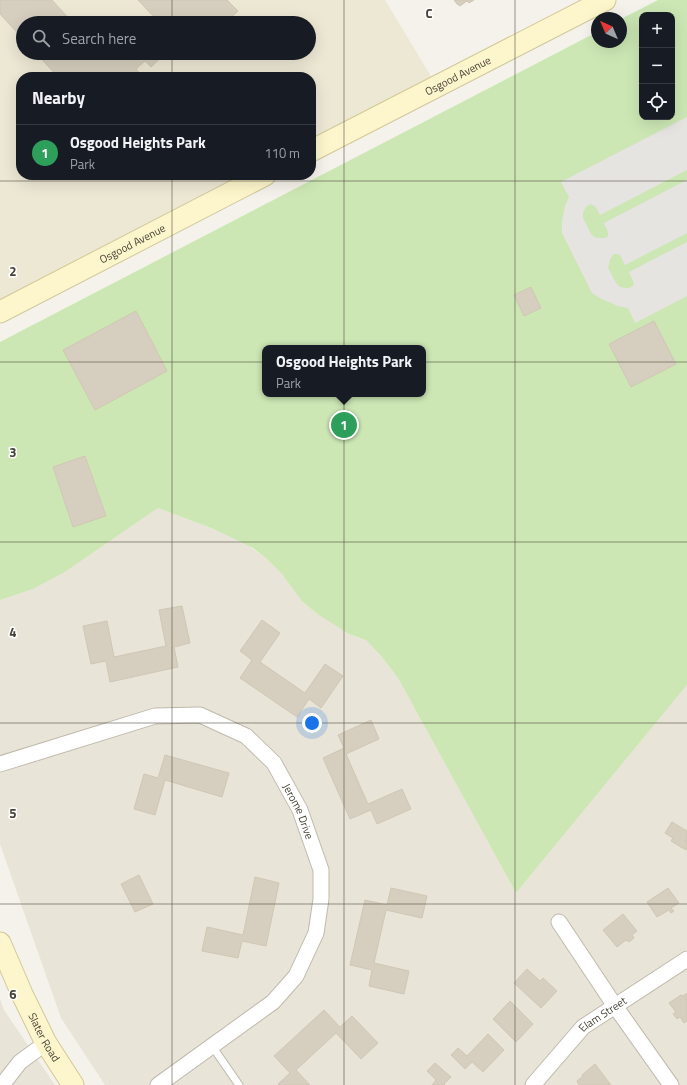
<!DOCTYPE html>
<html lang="en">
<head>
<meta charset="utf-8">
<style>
  :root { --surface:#171b24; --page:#20242c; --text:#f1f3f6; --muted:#9ea1a6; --line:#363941; --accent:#f35222 }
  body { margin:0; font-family:"Titillium Web",sans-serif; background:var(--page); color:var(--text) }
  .controls { position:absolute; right:12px; top:12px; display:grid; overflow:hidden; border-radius:8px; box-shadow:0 4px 16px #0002 }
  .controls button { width:36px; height:36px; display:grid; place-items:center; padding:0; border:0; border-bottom:1px solid var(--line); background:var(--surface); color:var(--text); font:20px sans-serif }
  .compass { position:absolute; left:591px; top:12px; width:36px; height:36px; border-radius:50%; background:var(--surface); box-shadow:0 4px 16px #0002; rotate:316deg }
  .you { position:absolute; left:312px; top:723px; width:14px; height:14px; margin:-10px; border:3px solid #fff; border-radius:50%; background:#1a73e8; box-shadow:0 0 0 6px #1a73e833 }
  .badge { display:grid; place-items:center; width:26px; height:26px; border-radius:50%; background:var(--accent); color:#fff; font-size:13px; font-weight:700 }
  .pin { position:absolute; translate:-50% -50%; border:2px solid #fff; box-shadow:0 1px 4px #0006 }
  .popup { position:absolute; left:262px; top:345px; width:164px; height:52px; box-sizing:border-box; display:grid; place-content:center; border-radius:8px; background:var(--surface); filter:drop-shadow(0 1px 3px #0005); font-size:13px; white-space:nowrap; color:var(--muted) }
  .popup b { font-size:15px; color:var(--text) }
  .popup::after { content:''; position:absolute; left:50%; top:100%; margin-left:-8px; border:8px solid transparent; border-top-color:var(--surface) }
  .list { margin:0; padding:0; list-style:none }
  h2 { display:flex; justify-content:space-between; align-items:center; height:52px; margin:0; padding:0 16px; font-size:17px }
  h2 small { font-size:13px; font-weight:400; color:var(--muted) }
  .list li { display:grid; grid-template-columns:26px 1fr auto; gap:12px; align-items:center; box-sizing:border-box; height:56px; padding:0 16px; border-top:1px solid var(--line) }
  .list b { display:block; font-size:15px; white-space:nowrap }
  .list p { margin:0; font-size:13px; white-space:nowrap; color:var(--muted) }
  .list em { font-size:13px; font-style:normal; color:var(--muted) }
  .icon { flex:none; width:22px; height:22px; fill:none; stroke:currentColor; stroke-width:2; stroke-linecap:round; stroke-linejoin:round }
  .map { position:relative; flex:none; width:687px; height:1085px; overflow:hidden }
  .search { position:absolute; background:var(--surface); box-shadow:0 4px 16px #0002; left:16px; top:16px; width:300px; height:44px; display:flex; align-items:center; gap:10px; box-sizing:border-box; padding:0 14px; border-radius:22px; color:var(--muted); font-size:15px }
  .panel { position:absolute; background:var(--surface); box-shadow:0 4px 16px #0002; left:16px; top:72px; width:300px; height:108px; border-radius:16px }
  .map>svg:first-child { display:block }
</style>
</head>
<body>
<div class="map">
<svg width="687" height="1085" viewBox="0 0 687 1085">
  <rect width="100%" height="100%" fill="#f4f2ea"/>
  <path fill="#e8e4d8" d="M158 508 238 538 267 559 282 574 349 634 366 640 382 657 398 678 516 893 687 685V1085H105L61 1018 0 844V600L33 589 65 572Z
    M0 999 4 1010 55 1085H0Z"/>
  <path fill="#ede8d4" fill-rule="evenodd" d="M0 0H385L437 86 311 151V77H21V175H265L0 312ZM23 23H309V53H23Z"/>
  <path fill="#cce7b4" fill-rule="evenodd" d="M658 0H687V685L516 893 398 678 382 657 366 640 349 634 319 615 302 601 282 574 267 559 253 548 214 529 158 508 65 572 33 589 0 600V342L597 32V42H621V19ZM642 15H672V117H642ZM265 348H423V394H265Z"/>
  <path fill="#e6e4e1" d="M687 117V170L600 215 595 206 590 204 586 207 583 212V218L591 234 596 238H606L608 236V232L604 223 687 180V233L625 265 620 255 617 254H614L610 259 608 268 616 283 620 287 625 288H629L633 286 634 283 629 272 687 242V296L635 323 628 308 618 306 600 298 592 293 562 233V220L565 206 569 197 561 182Z"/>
  <path fill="#d6cfbf" stroke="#d0c7b3" d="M0 0H52L73 23H23V39L0 14Z
    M138 0H227L238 11 225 23H147L154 17Z
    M454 0H474L469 3 467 1 460 6 457 4Z
    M36 53H101L107 60 114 53H166L151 67 145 61 136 69 143 77H58Z
    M184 53H192L188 57Z
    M531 287 541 308 524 316 514 295Z
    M136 311 167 371 95 410 63 350Z
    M654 321 676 364 631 387 609 344Z
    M85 456 106 516 73 527 53 467Z
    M182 606 190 643 174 647 178 667 110 682 106 661 91 664 83 626 107 621 114 657 166 646 159 610Z
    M262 620 280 633 260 662 305 693 325 664 343 676 321 708 309 699 297 717 240 678 252 660 240 651Z
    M371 720 379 739 346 754 368 804 402 789 411 809 377 824 371 810 350 819 323 758 344 748 338 735Z
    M165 755 229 773 222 797 165 780 155 815 134 809 144 774 158 778Z
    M672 822 687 831V848L686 850 671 841 673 838 665 833Z
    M139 875 153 904 135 912 121 884Z
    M255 877 279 883 266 946 242 941 238 958 202 951 207 927 243 935Z
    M391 888 427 896 422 918 386 910 374 963 409 971 404 994 369 986 372 970 350 965 365 900 387 905Z
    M668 888 679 903 671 908 674 911 671 913 669 910 657 917 647 902Z
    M623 914 637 931 632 935 634 938 629 942 626 940 617 947 603 930Z
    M527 969 540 981 543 978 557 991 541 1008 514 983Z
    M687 993V1021L684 1023 680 1017 677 1019 673 1014 676 1012 669 1003 681 995 683 996Z
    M510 1001 533 1024 516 1042 493 1019Z
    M324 1010 340 1027 352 1016 378 1043 361 1059 336 1033 296 1070 310 1085H279L278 1084 290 1073 274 1056Z
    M488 1034 504 1050 483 1072 472 1062 465 1069 451 1055 458 1048 467 1056Z
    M435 1063 451 1077 444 1084 445 1085H432L436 1080 427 1071Z
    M595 1064 611 1085H579L577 1081 583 1076 582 1075Z"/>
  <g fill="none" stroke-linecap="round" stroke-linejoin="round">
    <g stroke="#c0baac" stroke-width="9">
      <path id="lane" d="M212 1046 239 1085"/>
    </g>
    <g stroke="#c0baac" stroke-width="17">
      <g id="street">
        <path id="s1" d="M0 764 155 716 200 715 246 736 274 763 300 810 321 870V899L316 933 296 976 273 1002 158 1085"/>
        <path d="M559 922 615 1006 671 1085"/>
        <path d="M2 1085 20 1062 46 1043"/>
        <path id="s2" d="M533 1085 583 1027 687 959"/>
      </g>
    </g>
    <g stroke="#d2c89a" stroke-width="23">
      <g id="secondary">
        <path id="s3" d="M311 151 605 0"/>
        <path id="s4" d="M0 312 265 175"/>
        <path id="s5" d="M0 943 22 994 46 1043 73 1085"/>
      </g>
    </g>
    <use href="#lane" stroke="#fff" stroke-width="7"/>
    <use href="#street" stroke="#fff" stroke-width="15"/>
    <use href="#secondary" stroke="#fdf5cb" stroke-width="21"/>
  </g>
  <path fill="none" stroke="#484338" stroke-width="1" stroke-opacity="0.55" d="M172 0V23M344 0V1085M515 0V1085M172 53V77M172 175V1085M0 181H687M0 362H687M0 542H687M0 723H687M0 904H687"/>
  <g text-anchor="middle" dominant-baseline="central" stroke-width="3" stroke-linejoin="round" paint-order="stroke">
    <g font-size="11" fill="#484338" stroke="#fff">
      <text stroke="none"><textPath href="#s3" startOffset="165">Osgood Avenue</textPath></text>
      <text stroke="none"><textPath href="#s4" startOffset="149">Osgood Avenue</textPath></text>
      <text stroke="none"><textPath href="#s1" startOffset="351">Jerome Drive</textPath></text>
      <text stroke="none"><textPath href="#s2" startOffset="100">Elam Street</textPath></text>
      <text stroke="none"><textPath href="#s5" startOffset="104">Slater Road</textPath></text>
    </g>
  </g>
  <g font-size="13" text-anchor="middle" font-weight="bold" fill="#484338" stroke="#fff" stroke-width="3" stroke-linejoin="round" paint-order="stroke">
    <text x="429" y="18">C</text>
    <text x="13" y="276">2</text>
    <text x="13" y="457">3</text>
    <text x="13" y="637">4</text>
    <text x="13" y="818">5</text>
    <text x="13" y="999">6</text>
  </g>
</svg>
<div class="controls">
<button>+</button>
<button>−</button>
<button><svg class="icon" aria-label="locate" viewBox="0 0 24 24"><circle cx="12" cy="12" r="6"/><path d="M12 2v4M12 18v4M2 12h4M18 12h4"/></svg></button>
</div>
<svg class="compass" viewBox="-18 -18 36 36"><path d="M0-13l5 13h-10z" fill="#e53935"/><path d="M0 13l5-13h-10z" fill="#9ea1a6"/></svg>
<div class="you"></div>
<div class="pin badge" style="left:344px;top:425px;background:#2e9e5b">1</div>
<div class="popup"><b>Osgood Heights Park</b>Park</div>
<div class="search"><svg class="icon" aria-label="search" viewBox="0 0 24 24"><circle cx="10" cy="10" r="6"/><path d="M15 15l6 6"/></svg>Search here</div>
<section class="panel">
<h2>Nearby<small></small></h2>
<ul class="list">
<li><span class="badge" style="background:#2e9e5b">1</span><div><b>Osgood Heights Park</b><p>Park</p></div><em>110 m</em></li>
</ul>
</section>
</div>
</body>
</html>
